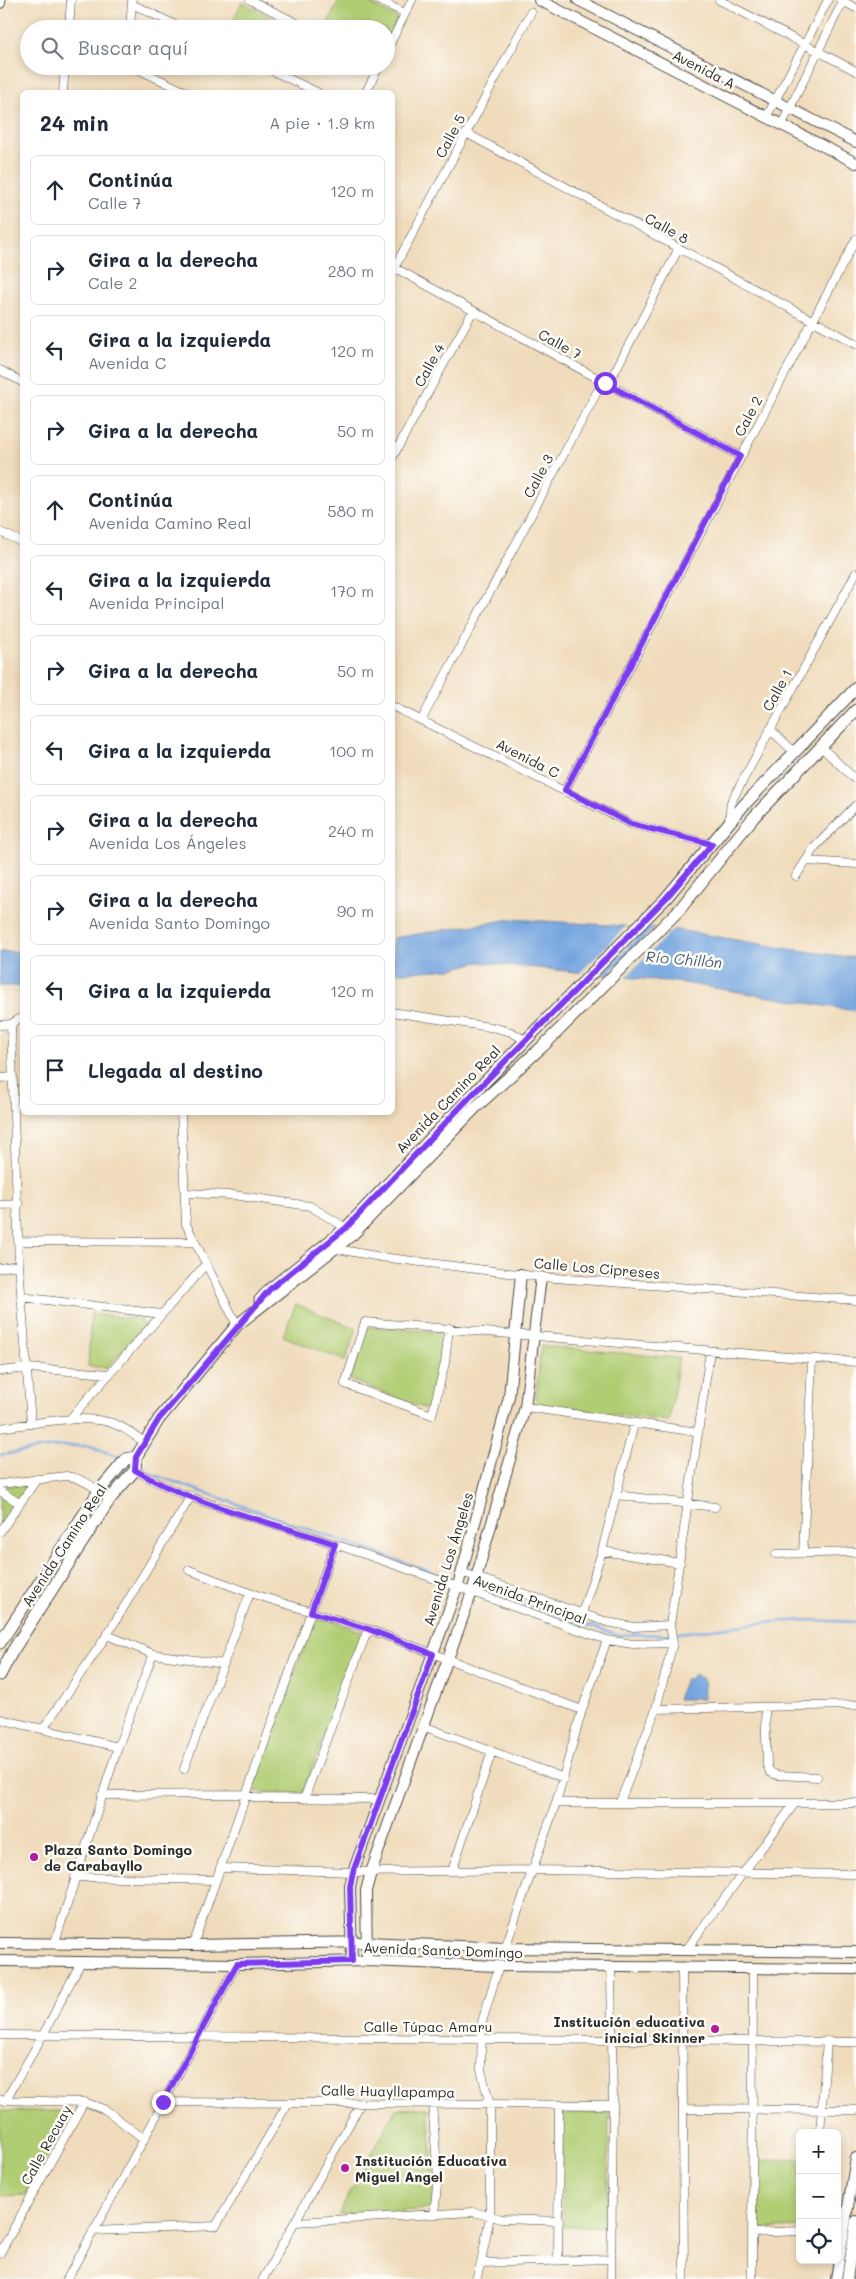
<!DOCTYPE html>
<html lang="es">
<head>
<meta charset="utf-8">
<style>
  :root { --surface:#fff; --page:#f2f2f3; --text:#1f2937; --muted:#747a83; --line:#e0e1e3 }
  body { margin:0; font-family:Mali,sans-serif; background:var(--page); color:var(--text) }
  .controls { position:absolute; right:15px; bottom:15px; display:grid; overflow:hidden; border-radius:8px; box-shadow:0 2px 8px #0003 }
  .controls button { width:45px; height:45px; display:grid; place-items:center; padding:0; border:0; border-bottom:1px solid var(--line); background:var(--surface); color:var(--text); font:25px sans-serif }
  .stop { position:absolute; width:15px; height:15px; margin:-11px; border:4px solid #7c3aed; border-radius:50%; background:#fff }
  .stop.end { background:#7c3aed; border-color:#fff; box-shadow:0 1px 5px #0008 }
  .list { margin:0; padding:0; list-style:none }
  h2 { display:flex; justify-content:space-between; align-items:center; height:65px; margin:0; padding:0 20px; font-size:21px }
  h2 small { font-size:16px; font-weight:400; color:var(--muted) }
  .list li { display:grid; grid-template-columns:32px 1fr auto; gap:15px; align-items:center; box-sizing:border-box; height:70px; margin:0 10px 10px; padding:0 10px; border:1px solid var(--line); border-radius:8px }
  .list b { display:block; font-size:19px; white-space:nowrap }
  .list p { margin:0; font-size:16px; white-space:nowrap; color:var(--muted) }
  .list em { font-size:16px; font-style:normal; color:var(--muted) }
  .icon { flex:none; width:28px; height:28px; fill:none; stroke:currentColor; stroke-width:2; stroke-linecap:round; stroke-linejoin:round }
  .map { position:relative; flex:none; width:856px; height:2279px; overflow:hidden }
  .search { position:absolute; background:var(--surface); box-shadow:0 2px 8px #0003; left:20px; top:20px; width:375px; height:55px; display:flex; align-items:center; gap:12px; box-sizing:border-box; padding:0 18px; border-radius:28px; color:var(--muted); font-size:19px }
  .panel { position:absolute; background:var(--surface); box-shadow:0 2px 8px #0003; left:20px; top:90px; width:375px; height:1025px; border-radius:8px }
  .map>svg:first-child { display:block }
</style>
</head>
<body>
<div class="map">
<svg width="856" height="2279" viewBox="0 0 856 2279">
  <rect width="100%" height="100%" fill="#fdfcf7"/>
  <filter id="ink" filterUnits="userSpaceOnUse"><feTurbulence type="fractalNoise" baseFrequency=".02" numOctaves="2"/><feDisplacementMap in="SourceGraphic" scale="10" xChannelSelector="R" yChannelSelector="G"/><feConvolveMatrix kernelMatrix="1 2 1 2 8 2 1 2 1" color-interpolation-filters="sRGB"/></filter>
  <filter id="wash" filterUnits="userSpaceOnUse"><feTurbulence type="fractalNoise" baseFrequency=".0096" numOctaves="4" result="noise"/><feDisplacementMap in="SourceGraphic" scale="20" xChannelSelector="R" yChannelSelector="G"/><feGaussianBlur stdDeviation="1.12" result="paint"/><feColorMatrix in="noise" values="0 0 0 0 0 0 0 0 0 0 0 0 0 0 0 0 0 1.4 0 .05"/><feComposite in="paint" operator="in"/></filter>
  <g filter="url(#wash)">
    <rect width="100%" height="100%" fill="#f0dcbc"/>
    <path fill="#b1cd73" stroke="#6e7c4f" d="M339 0H363L398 18 386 41V29H325Z
      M242 2 272 18 266 29H229Z
      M296 1304 357 1329 345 1361 283 1336Z
      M91 1314 141 1319 143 1326 107 1368 88 1366Z
      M368 1327 445 1332 440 1365 429 1410 350 1380Z
      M541 1346 679 1358 669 1421 535 1404Z
      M30 1482 1 1524 0 1525V1488Z
      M316 1614 362 1632 302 1795 252 1791Z
      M428 2108 434 2177 431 2209 338 2215 396 2109Z
      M0 2111H70L25 2195 0 2196Z
      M561 2113H609L607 2226 563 2227Z
      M800 2159V2227L755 2229 754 2161Z"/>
    <path fill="#74a5df" stroke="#506885" d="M512 919 672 929 790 949 856 958V1011L684 983 478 962 452 969 393 973V938Z
      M22 951V986H0V952Z
      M695 1674 703 1679 704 1699H677L685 1679H689Z"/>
    <path fill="#f0dcbc" d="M628 924 649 925 600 976 579 974Z
      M656 926 675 927 624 979 606 977Z"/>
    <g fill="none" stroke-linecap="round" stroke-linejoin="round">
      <path stroke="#74a5df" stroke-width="2.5" d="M0 1455 60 1446H90L122 1458
        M146 1472 457 1581
        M476 1588 617 1635 671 1634 761 1623 806 1620 856 1622"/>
    </g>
  </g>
  <g filter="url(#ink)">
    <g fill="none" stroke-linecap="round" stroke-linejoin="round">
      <g stroke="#494641" stroke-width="9">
        <path id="minor" d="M250 0 309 29
          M378 0 405 13
          M719 0 856 71
          M840 0 856 8
          M132 4 184 29
          M69 29 71 0
          M130 29 132 1
          M386 52 412 0
          M131 66 186 92
          M262 66 317 92
          M63 92 65 66
          M366 92 379 66
          M767 116 828 0
          M782 124 843 1
          M466 133 856 344
          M395 268 740 456
          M392 272 531 12
          M0 370 22 382
          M392 458 473 311
          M0 532 22 542
          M392 706 631 824 711 844
          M422 719 597 392 613 375 679 248
          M770 729 794 752
          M820 746 856 780
          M565 790 856 239
          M729 822 731 802 856 573
          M806 861 856 864
          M796 876 814 848 856 805
          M392 1012 496 1028 511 1032 525 1040
          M11 1024 19 1265 31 1424
          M0 1025 11 1024 22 1017
          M0 1078 13 1077
          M181 1112 186 1224 237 1325
          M185 1193 233 1195 310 1206 346 1228
          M0 1205 19 1204
          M19 1241 195 1242
          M337 1249 381 1257 541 1277 856 1300
          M0 1268 19 1265
          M21 1297 162 1314
          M449 1328 445 1363 432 1415 345 1384 365 1322C528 1335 692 1350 856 1362
          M0 1371 28 1368 110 1374
          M525 1407 698 1432
          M69 1420 206 1264
          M0 1428C32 1424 77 1414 108 1422 121 1425 133 1434 144 1442
          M135 1470C185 1501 246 1514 302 1533 404 1567 505 1604 607 1640L633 1644 673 1643
          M0 1484 66 1476C84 1478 96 1489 110 1499
          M0 1491 19 1503
          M616 1495 715 1507
          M0 1532 37 1479
          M602 1551 680 1563
          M776 1554 856 1552
          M803 1554 812 1359
          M189 1570 250 1593 368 1629 582 1710
          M461 1572 607 1622 634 1627 670 1625 673 1643 656 1709 620 1802
          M582 1613 602 1551 634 1424
          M670 1625 710 1351
          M107 1635 153 1654 224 1664
          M765 1707 767 1765 770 1772 777 1775 817 1777
          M656 1709 856 1705
          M0 1719 118 1747
          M423 1726 564 1778
          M43 1729 107 1635 191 1496
          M184 1769 250 1593
          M102 1795 245 1794 256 1798 380 1799
          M304 1799 368 1629
          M556 1803H856
          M220 1868 353 1872 531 1870 856 1874
          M452 1871 492 1751
          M75 1877 216 1880
          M55 1942 118 1747 153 1654
          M193 1945 335 1544
          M505 1948 556 1803 582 1710 607 1640
          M686 1950 795 1803
          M611 1968 613 2105 611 2279
          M682 1968 684 2279
          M0 2035 856 2042
          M0 2100 84 2102 106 2110 144 2139
          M5 2101 43 2035 81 1962
          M163 2102 613 2105
          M432 2104 438 2177 434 2214
          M685 2109 856 2110
          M820 2133 827 2041
          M295 2222 473 2212 502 2219 559 2221
          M93 2231 216 2226 288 2103
          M752 2233 800 2231
          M0 2253 84 2102
          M558 2260 559 2105
          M481 2263 611 2259
          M67 2279 144 2139 237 1964
          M263 2279 361 2103
          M476 2279 481 2263 490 2216V2105L481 2070 482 2022 499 1966
          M752 2279 753 1968"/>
      </g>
      <g stroke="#494641" stroke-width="12">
        <path id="tertiary" d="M539 0 856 163
          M578 0 856 142
          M0 3V0
          M0 1943 193 1945 367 1942 505 1948 856 1952
          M0 1961 237 1964 367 1961 499 1966 856 1969
          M352 1961 350 1887 353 1872 459 1582 509 1397 521 1274
          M367 1961 366 1891 371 1872 472 1592 525 1407 541 1277
          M836 2279 856 2158
          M847 2279 856 2221"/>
      </g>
      <g stroke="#494641" stroke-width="13">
        <path id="secondary" d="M260 1300 270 1289 346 1228 469 1098 666 898 743 806 856 688
          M0 1643 99 1491 126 1459 136 1457
          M0 1675 12 1652 110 1499 135 1470 136 1457 159 1419 237 1325 353 1234 476 1107 543 1046 680 909 753 818 856 710"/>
      </g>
      <use href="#minor" stroke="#fff" stroke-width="8"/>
      <use href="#tertiary" stroke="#fff" stroke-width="10"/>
      <use href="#secondary" stroke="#fff" stroke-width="11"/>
    </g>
  </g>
  <g fill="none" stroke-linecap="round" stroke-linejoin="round" filter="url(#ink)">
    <path stroke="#7c3aed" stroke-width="6" d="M163 2102 237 1964 352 1961 350 1887 353 1872 433 1654 368 1629 311 1612 335 1544C272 1522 192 1505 135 1470L136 1457 159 1419 270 1289 346 1228 469 1098 666 898 712 844 631 824 565 790 740 456 605 383"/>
  </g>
  <g fill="#b5179e" stroke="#fdfcf7" stroke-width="2">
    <circle cx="34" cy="1857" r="5"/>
    <circle cx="715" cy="2029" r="5"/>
    <circle cx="345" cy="2168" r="5"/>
  </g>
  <g text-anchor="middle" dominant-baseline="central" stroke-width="5" stroke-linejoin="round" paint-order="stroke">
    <g font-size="14" fill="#2b2b2b" stroke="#fdfcf7">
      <text transform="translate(704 69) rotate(27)">Avenida A</text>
      <text transform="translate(450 136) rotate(-62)">Calle 5</text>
      <text transform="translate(667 228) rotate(29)">Calle 8</text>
      <text transform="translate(560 344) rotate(29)">Calle 7</text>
      <text transform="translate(429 365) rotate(-61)">Calle 4</text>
      <text transform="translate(748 416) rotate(-62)">Cale 2</text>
      <text transform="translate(538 476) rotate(-62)">Calle 3</text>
      <text transform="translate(777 690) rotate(-61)">Calle 1</text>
      <text transform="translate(528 758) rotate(27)">Avenida C</text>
      <text transform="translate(448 1099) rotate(-46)">Avenida Camino Real</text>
      <text transform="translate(597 1268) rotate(5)">Calle Los Cipreses</text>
      <text transform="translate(64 1545) rotate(-57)">Avenida Camino Real</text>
      <text transform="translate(448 1559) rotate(-73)">Avenida Los Ángeles</text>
      <text transform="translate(530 1599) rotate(20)">Avenida Principal</text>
      <text transform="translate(443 1950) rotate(2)">Avenida Santo Domingo</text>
      <text x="428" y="2026">Calle Túpac Amaru</text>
      <text transform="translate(388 2091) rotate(1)">Calle Huayllapampa</text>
      <text transform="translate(46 2145) rotate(-61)">Calle Recuay</text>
    </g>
    <g font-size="14" font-weight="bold" fill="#2b2b2b" stroke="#fdfcf7" text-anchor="start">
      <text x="44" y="1849">Plaza Santo Domingo<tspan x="44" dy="16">de Carabayllo</tspan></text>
      <text x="705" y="2021" text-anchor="end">Institución educativa<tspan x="705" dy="16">inicial Skinner</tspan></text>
      <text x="355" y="2160">Institución Educativa<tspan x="355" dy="16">Miguel Angel</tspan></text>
    </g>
    <g font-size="15" font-style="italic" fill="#485c73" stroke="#fdfcf7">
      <text transform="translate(684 959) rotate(5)">Río Chillón</text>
    </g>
  </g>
</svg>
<div class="controls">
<button>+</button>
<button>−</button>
<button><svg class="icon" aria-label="locate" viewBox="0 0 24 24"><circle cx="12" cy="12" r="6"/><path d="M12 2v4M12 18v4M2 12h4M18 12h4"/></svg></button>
</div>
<div class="stop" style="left:605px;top:383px"></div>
<div class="stop end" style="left:163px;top:2102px"></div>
<div class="search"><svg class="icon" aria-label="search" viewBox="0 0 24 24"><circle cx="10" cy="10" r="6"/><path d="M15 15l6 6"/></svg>Buscar aquí</div>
<section class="panel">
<h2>24 min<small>A pie · 1.9 km</small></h2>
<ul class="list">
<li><svg class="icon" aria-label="ahead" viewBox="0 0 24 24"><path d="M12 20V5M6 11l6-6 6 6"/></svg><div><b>Continúa</b><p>Calle 7</p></div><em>120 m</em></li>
<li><svg class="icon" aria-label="right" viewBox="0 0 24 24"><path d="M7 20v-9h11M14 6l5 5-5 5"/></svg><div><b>Gira a la derecha</b><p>Cale 2</p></div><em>280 m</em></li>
<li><svg class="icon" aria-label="left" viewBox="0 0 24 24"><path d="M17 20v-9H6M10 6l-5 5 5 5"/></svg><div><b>Gira a la izquierda</b><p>Avenida C</p></div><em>120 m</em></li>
<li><svg class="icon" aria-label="right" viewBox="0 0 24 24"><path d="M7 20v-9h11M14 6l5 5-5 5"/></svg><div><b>Gira a la derecha</b></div><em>50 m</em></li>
<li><svg class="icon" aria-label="ahead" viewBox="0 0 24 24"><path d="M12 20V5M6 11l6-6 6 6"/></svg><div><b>Continúa</b><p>Avenida Camino Real</p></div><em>580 m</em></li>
<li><svg class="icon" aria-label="left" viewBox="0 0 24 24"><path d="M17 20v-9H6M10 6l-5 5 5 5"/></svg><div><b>Gira a la izquierda</b><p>Avenida Principal</p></div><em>170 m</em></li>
<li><svg class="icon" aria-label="right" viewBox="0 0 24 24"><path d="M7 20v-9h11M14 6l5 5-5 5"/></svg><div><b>Gira a la derecha</b></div><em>50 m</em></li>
<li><svg class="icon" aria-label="left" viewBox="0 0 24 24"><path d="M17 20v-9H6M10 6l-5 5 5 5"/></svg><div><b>Gira a la izquierda</b></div><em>100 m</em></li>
<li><svg class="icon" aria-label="right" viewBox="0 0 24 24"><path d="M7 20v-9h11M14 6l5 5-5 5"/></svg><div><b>Gira a la derecha</b><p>Avenida Los Ángeles</p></div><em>240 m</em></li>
<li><svg class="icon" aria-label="right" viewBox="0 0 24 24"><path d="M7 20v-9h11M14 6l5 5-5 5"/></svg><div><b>Gira a la derecha</b><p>Avenida Santo Domingo</p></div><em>90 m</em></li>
<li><svg class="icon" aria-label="left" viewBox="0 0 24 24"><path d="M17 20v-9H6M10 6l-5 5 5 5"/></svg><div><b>Gira a la izquierda</b></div><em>120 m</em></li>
<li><svg class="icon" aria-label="arrive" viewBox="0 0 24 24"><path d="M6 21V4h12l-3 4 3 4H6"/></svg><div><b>Llegada al destino</b></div></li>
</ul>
</section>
</div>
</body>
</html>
